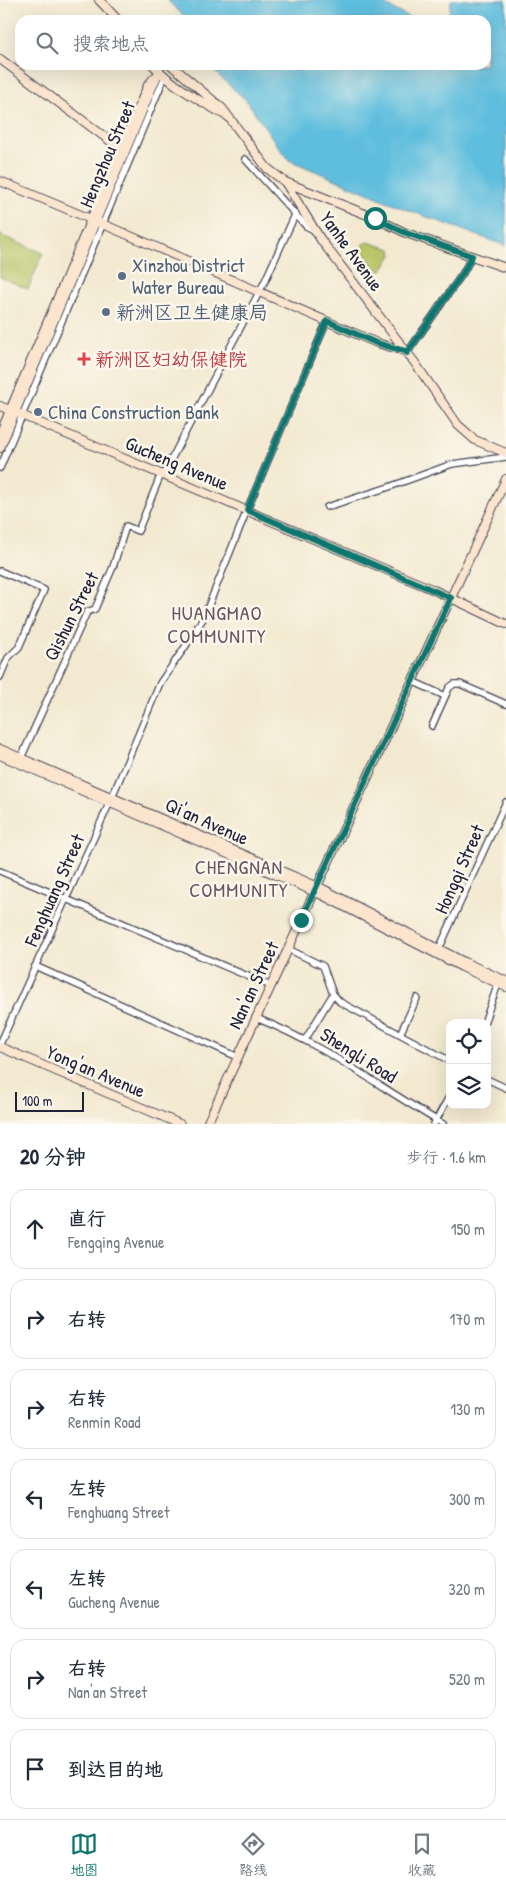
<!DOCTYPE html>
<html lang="zh">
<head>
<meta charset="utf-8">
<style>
  :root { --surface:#fff; --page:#f2f2f3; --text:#1f2937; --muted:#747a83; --line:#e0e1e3; --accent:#0f766e }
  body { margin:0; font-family:"Patrick Hand","LXGW WenKai TC",sans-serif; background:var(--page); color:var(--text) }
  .controls { position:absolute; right:15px; bottom:15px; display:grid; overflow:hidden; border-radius:10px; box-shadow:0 5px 20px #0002 }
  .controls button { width:45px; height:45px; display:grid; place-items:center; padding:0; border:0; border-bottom:1px solid var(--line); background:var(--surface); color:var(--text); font:25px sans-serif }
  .scale { position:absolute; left:15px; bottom:12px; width:69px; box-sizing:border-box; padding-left:5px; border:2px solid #22223b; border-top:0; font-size:14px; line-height:18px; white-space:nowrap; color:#22223b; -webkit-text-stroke:4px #fbf7ec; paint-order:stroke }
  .stop { position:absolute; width:15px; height:15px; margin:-11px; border:4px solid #0f766e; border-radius:50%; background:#fff }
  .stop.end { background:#0f766e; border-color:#fff; box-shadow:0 1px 5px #0008 }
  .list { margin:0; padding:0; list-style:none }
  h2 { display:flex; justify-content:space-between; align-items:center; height:65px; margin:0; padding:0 20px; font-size:21px }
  h2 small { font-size:16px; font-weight:400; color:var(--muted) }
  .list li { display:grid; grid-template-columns:32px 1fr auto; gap:15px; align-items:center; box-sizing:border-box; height:80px; margin:0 10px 10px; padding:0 10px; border:1px solid var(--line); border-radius:15px }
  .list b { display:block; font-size:19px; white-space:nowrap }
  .list p { margin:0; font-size:16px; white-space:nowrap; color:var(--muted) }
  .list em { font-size:16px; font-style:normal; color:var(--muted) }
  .icon { flex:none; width:28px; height:28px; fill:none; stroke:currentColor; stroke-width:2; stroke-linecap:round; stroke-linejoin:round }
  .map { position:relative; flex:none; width:506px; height:1124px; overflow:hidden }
  .search { position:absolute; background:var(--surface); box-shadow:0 5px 20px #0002; left:15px; right:15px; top:15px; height:55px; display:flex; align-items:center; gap:12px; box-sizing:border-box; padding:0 18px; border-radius:15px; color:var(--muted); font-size:19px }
  .sheet { height:695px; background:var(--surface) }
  nav { display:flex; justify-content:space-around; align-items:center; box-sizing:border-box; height:70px; border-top:1px solid var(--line); background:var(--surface); font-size:14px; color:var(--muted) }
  nav a { display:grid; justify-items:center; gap:2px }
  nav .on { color:var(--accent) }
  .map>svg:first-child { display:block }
</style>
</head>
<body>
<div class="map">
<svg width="506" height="1124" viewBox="0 0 506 1124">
  <rect width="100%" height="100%" fill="#fbf7ec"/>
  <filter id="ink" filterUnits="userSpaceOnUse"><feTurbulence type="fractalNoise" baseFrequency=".02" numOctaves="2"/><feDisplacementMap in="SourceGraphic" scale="10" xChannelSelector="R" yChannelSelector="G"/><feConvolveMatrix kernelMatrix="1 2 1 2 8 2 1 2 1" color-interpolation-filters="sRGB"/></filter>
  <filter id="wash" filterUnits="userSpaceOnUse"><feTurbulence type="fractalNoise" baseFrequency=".0096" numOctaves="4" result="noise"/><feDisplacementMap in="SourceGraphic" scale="20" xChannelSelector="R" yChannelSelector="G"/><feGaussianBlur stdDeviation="1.12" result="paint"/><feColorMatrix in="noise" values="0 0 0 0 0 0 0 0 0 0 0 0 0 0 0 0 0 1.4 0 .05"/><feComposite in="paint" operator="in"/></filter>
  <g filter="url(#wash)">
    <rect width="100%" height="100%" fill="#f3e9d0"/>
    <path fill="#b7c567" stroke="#6c7451" d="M0 235 43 253 28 289 0 277Z
      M368 242 391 249 392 255 381 271 376 270 362 251 363 244Z"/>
    <path fill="#5fbedd" stroke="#40708c" d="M167 0H376L414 20H188Z
      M451 0H506V246L408 210 289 160 280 149 246 100 207 65H486V20H448Z"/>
  </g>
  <g filter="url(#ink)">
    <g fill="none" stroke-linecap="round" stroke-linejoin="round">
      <g stroke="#414051" stroke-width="8">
        <path id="street" d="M245 159 306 226 316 231
          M407 353 463 273 472 256
          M0 468 165 76
          M163 475 265 281 295 215
          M327 507 389 487 452 464 506 457
          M0 571 44 590 19 647 8 658 0 677
          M412 681 445 696
          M432 726 449 688 454 684H460L506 704
          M21 758 87 612 95 609 113 567 126 526 138 531 161 474
          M112 797 160 683 185 647 204 617 247 510 327 321
          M0 871 271 986
          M288 949 323 966 333 994 340 1002 450 1061
          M439 949 506 802
          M35 966 238 1057
          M256 1018C323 1044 381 1088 443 1124
          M484 1023 498 984
          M400 1034 417 998
          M305 1040 333 994
          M0 1044 110 802
          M487 1079 506 1088
          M434 1124 450 1095"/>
      </g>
      <g stroke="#414051" stroke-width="10">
        <path id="secondary" d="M99 0 118 20
          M0 59 121 149
          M153 65C173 86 200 101 225 115
          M171 65 222 108 267 168 285 182 321 240 415 363 458 425 475 440 506 453
          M0 181 112 228 377 343 405 351
          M285 182 375 218 406 233 506 268
          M0 406 434 590 506 624
          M0 434 148 85 155 77
          M0 448 159 71
          M0 749 323 889 464 962 506 981
          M0 755 320 894 462 967 506 987
          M0 1047 180 1124
          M207 1124 506 479"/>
      </g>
      <use href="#street" stroke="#fff" stroke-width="5.5"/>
      <use href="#secondary" stroke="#fce5cf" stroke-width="8"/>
    </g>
  </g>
  <g fill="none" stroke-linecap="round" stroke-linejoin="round" filter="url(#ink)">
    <path stroke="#0f766e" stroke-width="6" d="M301 920 451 598 247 510 327 321 376 343 405 351 407 353 463 273 472 256 406 233 375 218"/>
  </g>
  <g fill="#5c6f8a" stroke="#fbf7ec" stroke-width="2">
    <circle cx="122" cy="276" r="5"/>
    <circle cx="106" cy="312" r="5"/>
    <circle cx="38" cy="412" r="5"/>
  </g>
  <path fill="#e0444e" stroke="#fbf7ec" stroke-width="2" d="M81.5 351.5h5v5h5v5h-5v5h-5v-5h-5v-5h5z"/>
  <g text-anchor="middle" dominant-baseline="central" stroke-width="5" stroke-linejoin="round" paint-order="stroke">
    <g font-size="19" fill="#22223b" stroke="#fbf7ec">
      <text transform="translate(107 154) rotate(-67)">Hengzhou Street</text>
      <text transform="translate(352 251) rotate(54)">Yanhe Avenue</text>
      <text transform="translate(177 463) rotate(23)">Gucheng Avenue</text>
      <text transform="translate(71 616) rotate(-63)">Qishun Street</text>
      <text transform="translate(207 821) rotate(24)">Qi'an Avenue</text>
      <text transform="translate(459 869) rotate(-66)">Hongqi Street</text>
      <text transform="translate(54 890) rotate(-66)">Fenghuang Street</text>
      <text transform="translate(253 985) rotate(-65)">Nan'an Street</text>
      <text transform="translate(359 1055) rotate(32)">Shengli Road</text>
      <text transform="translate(96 1071) rotate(23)">Yong'an Avenue</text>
    </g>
    <g font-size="19" fill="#4e5e75" stroke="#fbf7ec" text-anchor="start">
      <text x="132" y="265">Xinzhou District<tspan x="132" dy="22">Water Bureau</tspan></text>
      <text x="116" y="312">新洲区卫生健康局</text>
      <text x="48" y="412">China Construction Bank</text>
    </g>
    <g font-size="19" fill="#be3a42" stroke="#fbf7ec" text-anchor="start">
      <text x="95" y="359">新洲区妇幼保健院</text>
    </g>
    <g font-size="20" letter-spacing="1" fill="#685562" stroke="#fbf7ec">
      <text x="217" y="612">HUANGMAO<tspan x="217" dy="23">COMMUNITY</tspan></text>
      <text x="239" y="866">CHENGNAN<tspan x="239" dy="23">COMMUNITY</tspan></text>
    </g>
  </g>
</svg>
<div class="controls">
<button><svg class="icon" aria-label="locate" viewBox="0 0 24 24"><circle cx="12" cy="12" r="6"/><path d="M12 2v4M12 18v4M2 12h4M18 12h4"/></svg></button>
<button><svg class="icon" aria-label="layers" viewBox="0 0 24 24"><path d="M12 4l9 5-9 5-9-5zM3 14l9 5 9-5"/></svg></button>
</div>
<div class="scale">100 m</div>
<div class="stop" style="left:375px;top:218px"></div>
<div class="stop end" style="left:301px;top:920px"></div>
<div class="search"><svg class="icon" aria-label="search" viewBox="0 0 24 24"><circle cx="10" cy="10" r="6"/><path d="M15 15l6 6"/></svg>搜索地点</div>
</div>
<section class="sheet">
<h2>20 分钟<small>步行 · 1.6 km</small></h2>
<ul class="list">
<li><svg class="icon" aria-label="ahead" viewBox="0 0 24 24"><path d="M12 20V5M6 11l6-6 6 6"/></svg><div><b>直行</b><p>Fengqing Avenue</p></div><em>150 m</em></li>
<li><svg class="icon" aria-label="right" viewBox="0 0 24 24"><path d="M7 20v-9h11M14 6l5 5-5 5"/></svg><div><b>右转</b></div><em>170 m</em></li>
<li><svg class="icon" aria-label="right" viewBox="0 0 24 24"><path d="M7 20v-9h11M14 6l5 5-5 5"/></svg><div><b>右转</b><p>Renmin Road</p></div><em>130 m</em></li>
<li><svg class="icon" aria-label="left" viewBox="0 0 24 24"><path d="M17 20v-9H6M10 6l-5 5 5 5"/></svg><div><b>左转</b><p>Fenghuang Street</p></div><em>300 m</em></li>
<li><svg class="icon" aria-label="left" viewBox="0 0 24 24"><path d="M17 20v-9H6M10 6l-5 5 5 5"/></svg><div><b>左转</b><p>Gucheng Avenue</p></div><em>320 m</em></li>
<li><svg class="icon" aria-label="right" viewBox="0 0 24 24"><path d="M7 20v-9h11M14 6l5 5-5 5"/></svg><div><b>右转</b><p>Nan'an Street</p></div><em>520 m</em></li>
<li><svg class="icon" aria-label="arrive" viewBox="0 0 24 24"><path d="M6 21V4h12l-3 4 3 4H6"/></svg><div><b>到达目的地</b></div></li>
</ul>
</section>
<nav>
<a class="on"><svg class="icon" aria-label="map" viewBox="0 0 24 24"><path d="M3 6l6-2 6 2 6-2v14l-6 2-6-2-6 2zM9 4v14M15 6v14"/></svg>地图</a>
<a><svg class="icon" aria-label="directions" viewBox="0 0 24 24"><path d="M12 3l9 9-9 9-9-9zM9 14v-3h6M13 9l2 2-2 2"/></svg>路线</a>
<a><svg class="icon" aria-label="saved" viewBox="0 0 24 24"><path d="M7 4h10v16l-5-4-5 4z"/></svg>收藏</a>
</nav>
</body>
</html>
